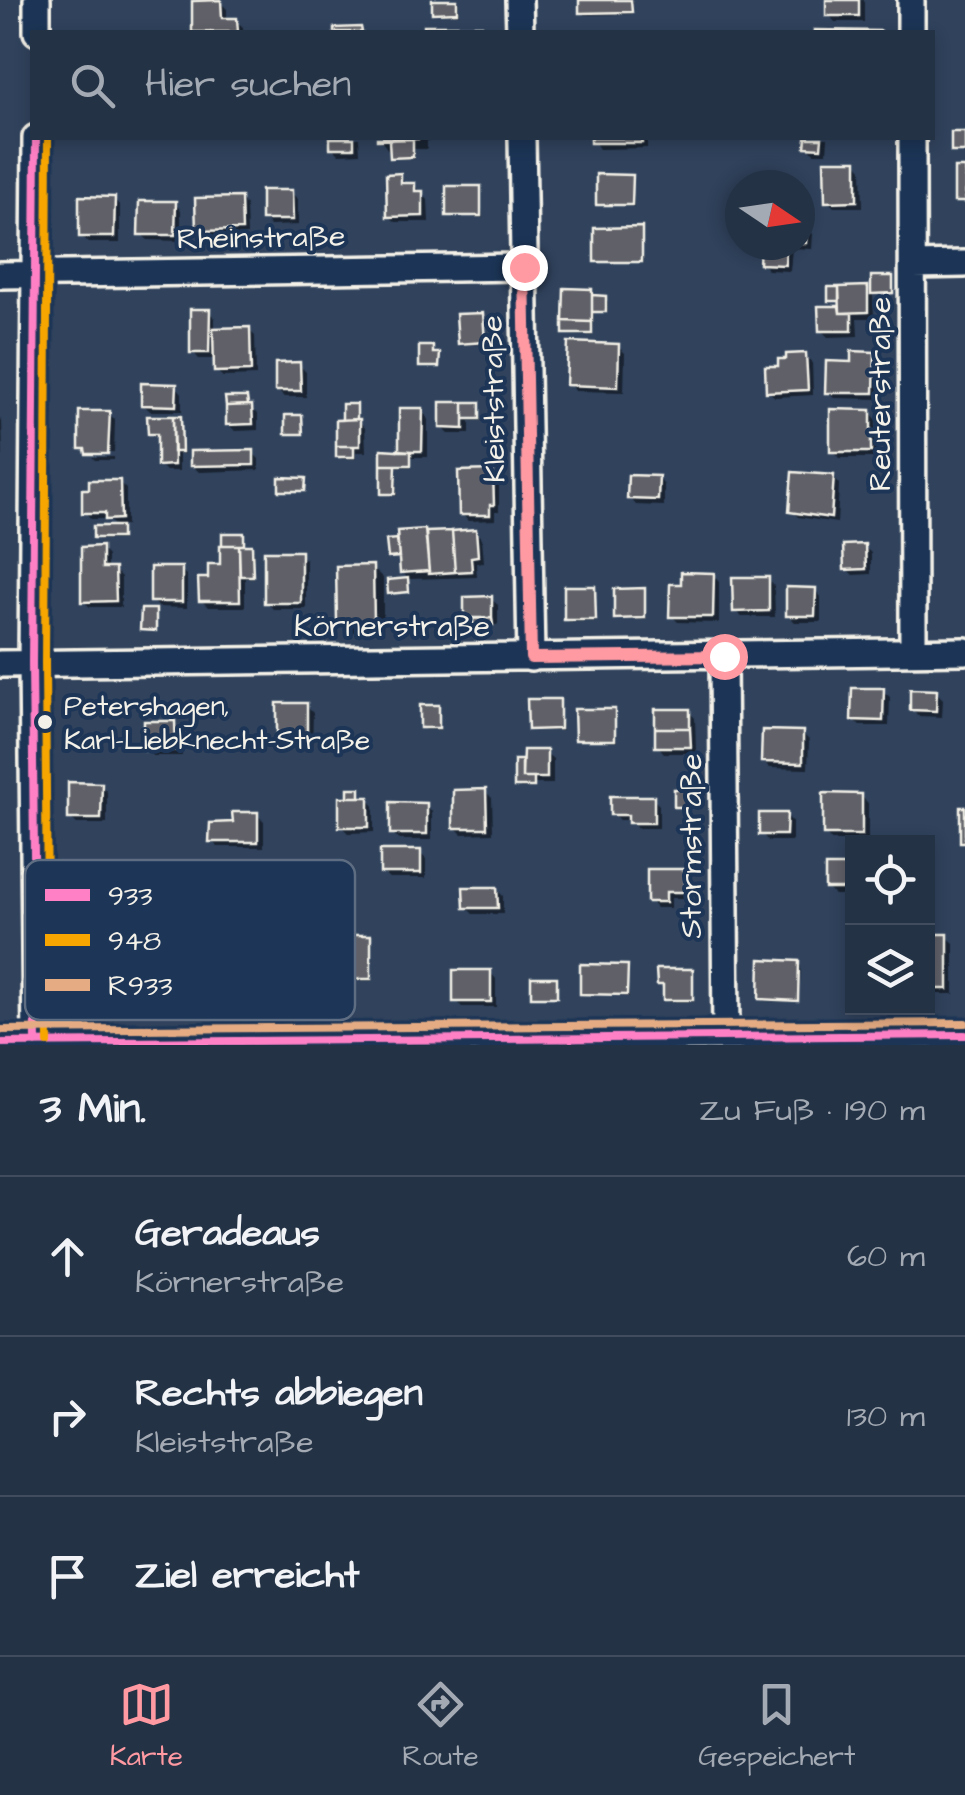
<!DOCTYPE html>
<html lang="de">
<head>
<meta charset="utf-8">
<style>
  :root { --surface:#243245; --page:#2c3a4c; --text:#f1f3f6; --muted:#a3aab3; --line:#414d5e; --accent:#ff9aa2 }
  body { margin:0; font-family:"Architects Daughter",sans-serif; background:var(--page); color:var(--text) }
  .controls { position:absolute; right:30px; bottom:30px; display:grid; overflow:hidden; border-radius:0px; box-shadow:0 5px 15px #0003 }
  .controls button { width:90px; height:90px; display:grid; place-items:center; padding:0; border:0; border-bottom:2px solid var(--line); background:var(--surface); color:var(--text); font:50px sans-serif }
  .compass { position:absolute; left:725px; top:170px; width:90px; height:90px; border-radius:50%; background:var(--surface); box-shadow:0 5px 15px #0003; rotate:103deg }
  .stop { position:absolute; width:30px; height:30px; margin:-22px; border:8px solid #ff9aa2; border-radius:50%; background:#fff }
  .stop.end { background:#ff9aa2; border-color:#fff; box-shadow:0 2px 10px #0008 }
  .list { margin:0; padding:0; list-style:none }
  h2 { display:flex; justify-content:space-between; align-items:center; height:130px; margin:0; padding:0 40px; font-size:42px }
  h2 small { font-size:32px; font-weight:400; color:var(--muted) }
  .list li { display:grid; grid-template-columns:65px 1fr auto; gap:30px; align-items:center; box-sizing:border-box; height:160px; padding:0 40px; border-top:2px solid var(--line) }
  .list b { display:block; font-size:38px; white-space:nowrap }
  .list p { margin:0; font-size:32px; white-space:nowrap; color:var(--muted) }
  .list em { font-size:32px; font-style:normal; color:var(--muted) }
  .icon { flex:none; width:55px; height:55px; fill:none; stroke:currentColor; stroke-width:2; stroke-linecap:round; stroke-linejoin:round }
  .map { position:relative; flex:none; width:965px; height:1045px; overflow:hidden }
  .search { position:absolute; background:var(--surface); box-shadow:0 5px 15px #0003; left:30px; right:30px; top:30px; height:110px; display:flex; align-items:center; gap:25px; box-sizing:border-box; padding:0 35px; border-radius:0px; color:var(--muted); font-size:38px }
  .sheet { height:610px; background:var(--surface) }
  nav { display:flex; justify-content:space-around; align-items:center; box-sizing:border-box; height:140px; border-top:2px solid var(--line); background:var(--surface); font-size:28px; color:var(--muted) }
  nav a { display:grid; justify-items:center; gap:5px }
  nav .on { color:var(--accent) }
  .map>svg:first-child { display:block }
</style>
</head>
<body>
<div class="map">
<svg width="965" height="1045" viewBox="0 0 965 1045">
  <rect width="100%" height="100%" fill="#30425c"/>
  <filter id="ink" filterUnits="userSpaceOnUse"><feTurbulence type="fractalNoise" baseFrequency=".01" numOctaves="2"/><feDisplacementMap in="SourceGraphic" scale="20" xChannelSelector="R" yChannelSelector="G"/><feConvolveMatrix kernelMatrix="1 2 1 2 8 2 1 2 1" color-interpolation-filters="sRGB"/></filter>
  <g filter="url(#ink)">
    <path fill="#0007" fill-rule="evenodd" d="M435 0H459V14H437Z
      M581 0H633V14L584 15Z
      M829 0H864V22H835L829 15Z
      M220 2 227 9V21H236L243 27V32H195L194 3Z
      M332 138H359L360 153 339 154 332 147Z
      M379 138H491L427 141V149H414L415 159H395Z
      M592 138H647V148L599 149Z
      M808 138H836H828L827 153H814L808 146Z
      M856 162 862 169 863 207H834L827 200Z
      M400 176 406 185H414L428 200 429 222H396L389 216Z
      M632 177 634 207 599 204Z
      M480 188 483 218 449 215Z
      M291 193 298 199V225L270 226 264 219Z
      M114 199 120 206V243H88L81 236Z
      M240 199 246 206 247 235 205 236 198 230Z
      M175 204 181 210V241L148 240 141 234Z
      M800 227H806L813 234 812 249 792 248 790 271 768 270 762 263V245H800Z
      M641 230 644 263 596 261Z
      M830 289H867L873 295 874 318H857L858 336 828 337 821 330V309L842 308V302L831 300Z
      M591 291 594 298 608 301V313H594L593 336 568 335 565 333Z
      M209 312 215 318V330H249L255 336 256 376 223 377 216 371V359H199L193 352Z
      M482 315 487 344 463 345 461 342Z
      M618 347 625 353 624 392 575 391 569 384Z
      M874 354 880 361V399L834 398 828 392 853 364Z
      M805 355 812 362 813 395 775 397 768 391 781 368Z
      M299 365 306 372V397H284L277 390Z
      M176 386 182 393V411H150L143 404Z
      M246 399 249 408 258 414V430L235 431 228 424V400Z
      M479 405 482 421H470V434H449L442 427Z
      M356 406 359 421 365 428 366 452H356V459H342L339 456 344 422Z
      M422 411 428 418V457H412V467H397V496L386 495 383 493Z
      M870 412 876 419V458H839L833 451Z
      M109 414 115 420 114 452H86L82 448Z
      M180 418 184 454H179V471H166L160 465 159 439 150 433Z
      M0 419 2 421 3 456H0Z
      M253 453 259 459V470L199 472 192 465Z
      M92 457H114V460H95Z
      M492 473 499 479V511H495V520L468 521 462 514Z
      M833 477 839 484 837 523 798 517 792 511Z
      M658 478 664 485V506L636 505 630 498Z
      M119 482 126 489V525H116L122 531V540H99L96 537 118 529 108 519H91L85 512Z
      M475 531 482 538 484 562 476 563 477 577 409 579 402 572 401 559 390 557 389 542 400 541 399 534Z
      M243 535 245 547 254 550V578H245V607H208L201 600ZM237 550H242V568H237Z
      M864 547 871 553V574L853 575 847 569Z
      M101 549 107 556V570H114L121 577V607H90L83 601Z
      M299 554 306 560V609H273L267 602Z
      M372 568 383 578V631L350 632 340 621Z
      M181 570 187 576V608L159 607 152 601Z
      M713 575 719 582V623L678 622 672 616Z
      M768 579 774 586 775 617H742L735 611Z
      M594 588 597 622H569L567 619Z
      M815 590 821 597V622H795L788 615Z
      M644 591 647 620H619L617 617Z
      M491 599 498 605V624L494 626 473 624 466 617Z
      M883 691 890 697 889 726H860L853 719Z
      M936 692 943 699 942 717 919 716 912 709Z
      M559 702 562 731H533L530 729Z
      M306 706 313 713 312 746H286L279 739Z
      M438 707 440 730H425L422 727Z
      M614 711 617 742 577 739Z
      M689 712 695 718 696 753H664L658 746Z
      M174 723 181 730 182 756H153L147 750Z
      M802 733 809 740 808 769 770 768 763 761Z
      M546 753 553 759V784H535V788L520 789 516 763H525Z
      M101 785 107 792V824H77L70 818Z
      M359 790 361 799H368L374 806V832L348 833 341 826Z
      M485 791 492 798 493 833 462 834 455 827Z
      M861 796 868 803V841H832L825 834Z
      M653 799 659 805V828H637L629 820H619L613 814Z
      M426 805 432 812V840H399L392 833Z
      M257 815 264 821V847H218L212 841Z
      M786 815 792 822V841H768L762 834Z
      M420 853 426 859V878H389L382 872Z
      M827 868H852V895H834L827 888Z
      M684 872 691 878V898H671V908H656L650 901Z
      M496 889 503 896V914H473L466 907Z
      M928 937H947L954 943V994H928Z
      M370 938 372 981H332L329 978Z
      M798 963 801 966 799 1002 764 1001 761 998Z
      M627 968 629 997 583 993Z
      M692 971 694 1002H668L665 987 659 984Z
      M490 972 496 979V1007H462L456 1001Z
      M556 980 558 998 534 996Z"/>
    <path fill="#5e6068" stroke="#f4f1e8" stroke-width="2.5" d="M221 0 222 18H237L238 32H192V1Z
      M432 0H457V12L432 13Z
      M579 0H631L632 12 579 13Z
      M826 0H859V16H826Z
      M424 25H482V32H424Z
      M361 27 362 32H334V28Z
      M814 30 881 31V32H814Z
      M951 132H965V152H951Z
      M330 138H354V148H330Z
      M377 138H418V139L377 140Z
      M590 138H642V143H590Z
      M806 138H822L821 148 805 147Z
      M413 139V157L390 158 389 140Z
      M824 160H857V201L825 202Z
      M954 168H965V202H954Z
      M401 173V183H415V191H423V216L387 217 386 174Z
      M596 174 633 175 632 205H596Z
      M446 186H481V216H446Z
      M261 190H292L293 220H261Z
      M79 196 115 197 114 237H79Z
      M241 197 242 230 196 231 195 198Z
      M139 201H176L175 235H138Z
      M800 225H807L806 243H800Z
      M642 227V262H594V228Z
      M760 245H786L785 265 759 264Z
      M871 276H893V293L871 294Z
      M868 286V312L840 313 839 287Z
      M828 287H839V301H828Z
      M564 288 592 289V322L563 321Z
      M592 295 606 296V312H592Z
      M818 306H839L840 313H852V331H819Z
      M190 309H210L209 353H190Z
      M483 313 485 342 458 344 456 314Z
      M563 321 592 322V334H563Z
      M250 327 251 371 214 372 213 328Z
      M568 342 619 344 618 387 566 385Z
      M419 346H433V353H440L439 367H419Z
      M851 351 875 352 874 393H825L826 361 851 362Z
      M806 353 808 390 766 392 765 366H778V359H786V354Z
      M300 362 301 391H275V363Z
      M141 383 177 384 176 406 141 405Z
      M225 397H247L248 405 226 406Z
      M440 402H464V429L440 428Z
      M464 402H480V419H464Z
      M342 404H357V419L342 420Z
      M252 405 253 424 226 425V406Z
      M399 408H423L422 451H399Z
      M830 409 871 410V452H830Z
      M79 411H110L108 454H86L85 449H79Z
      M285 415H302L303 434H285Z
      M147 416H173L174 465 157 466V434H148Z
      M173 416H181L182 452H173Z
      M360 419V446H336V420Z
      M336 446H354V457H336Z
      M381 449 411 451V465H381Z
      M254 450V465L190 466V451Z
      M381 465H396L395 494H381Z
      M493 470 494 505H490V515H459L458 471Z
      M792 472 834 475 831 518 789 512Z
      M628 475 659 476 658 500 627 499Z
      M279 477 306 478 305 491H279Z
      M89 480H120L121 519 105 520V513H82V489H89Z
      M93 526H121V538H93Z
      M425 529 429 571 400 573 397 531Z
      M476 529 478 556 471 557 472 571 455 572 452 531Z
      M452 531 455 572 429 574 426 532Z
      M222 533H244V545H222Z
      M397 539 399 557 388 558 386 540Z
      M865 544 866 569 844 570 843 545Z
      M220 545H239L240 601H199L198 578H208V564H220Z
      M239 545H252L253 576H240Z
      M102 546V568H115L116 601 81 602V547Z
      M264 551H301V603H264Z
      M373 565 374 622H337L336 566Z
      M150 567H182V602H150Z
      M681 572 714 573 713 617H669L670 584H681Z
      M732 577H769V611L733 612Z
      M408 578 409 592 388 594 387 580Z
      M564 586H595L596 620H564Z
      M786 587 816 588 815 616H786Z
      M645 588V618L614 619V589Z
      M492 596V618L464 619V597Z
      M141 609H156V631L140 630Z
      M473 618H492L493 625H473Z
      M852 688H884L883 721 851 720Z
      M910 689 937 690 936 711 910 710Z
      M527 699H560V729L528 730Z
      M277 703H307V740L277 741Z
      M420 705H439V728H420Z
      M574 709H615V740H575Z
      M655 709H690V728H655Z
      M144 721H175L176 750 144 751Z
      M655 728H690L691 747H655Z
      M762 730 803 731V763L761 762Z
      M523 750H547V778H522Z
      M514 760H522V778H534V787H514Z
      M68 782 102 783 101 819H68Z
      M348 788H360V797H348Z
      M486 789 487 828H453V790Z
      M674 789H694V807H674Z
      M823 793 862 794V835H823Z
      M610 796H654V823H628V815H610Z
      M339 797H369V827H339Z
      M390 802 427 803V834H390Z
      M960 807H965V842H960Z
      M232 812H258V842H209L210 823 233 822Z
      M759 813H787L786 835H759Z
      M380 850H421V873H380Z
      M825 866H852V889H825Z
      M647 869H685V892H666V902H647Z
      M463 887H497L498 908H464Z
      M928 934H948V989H928Z
      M333 935H371V979H327V946H333Z
      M760 959 799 961 798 1001 759 999Z
      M580 964 628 965 627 995 580 994Z
      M656 969H693V1000H663V985H657Z
      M453 970H491V1002H453Z
      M531 977H557V997H531Z"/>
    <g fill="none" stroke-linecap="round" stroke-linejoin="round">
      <g stroke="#f4f1e8" stroke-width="32">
        <path id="minor" d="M519 0 520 32
          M911 0V32
          M37 32V0
          M522 138 531 658
          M912 138 913 651
          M914 265 965 264
          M0 275 524 267
          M723 656 726 1035
          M0 664 965 651
          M0 1043 965 1035
          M36 1043 32 663 36 138"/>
      </g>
      <use href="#minor" stroke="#1d3557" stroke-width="25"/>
      <g stroke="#1d3557" stroke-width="15">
        <path id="bus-1" d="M36 138 32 663 36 1043
          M0 1043 965 1035"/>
      </g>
      <g stroke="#1d3557" stroke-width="15">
        <path id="bus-2" d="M48 1043 45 663 48 138"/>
      </g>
      <g stroke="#1d3557" stroke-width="15">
        <path id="bus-3" d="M0 1030 965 1023"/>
      </g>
      <use href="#bus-1" stroke="#ff80c5" stroke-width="8"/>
      <use href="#bus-2" stroke="#f7a600" stroke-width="8"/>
      <use href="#bus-3" stroke="#e5ac83" stroke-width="8"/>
    </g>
  </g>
  <g fill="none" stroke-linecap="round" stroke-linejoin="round" filter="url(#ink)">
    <path stroke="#ff9aa2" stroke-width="12" d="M524 267 531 658 724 656"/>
  </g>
  <circle fill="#f4f1e8" stroke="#1d3557" stroke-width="4" cx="45" cy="722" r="9"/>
  <g text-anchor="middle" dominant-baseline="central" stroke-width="8" stroke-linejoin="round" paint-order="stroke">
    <g font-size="28" fill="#f4f1e8" stroke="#1d3557" text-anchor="start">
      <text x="64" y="706">Petershagen,<tspan x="64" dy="34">Karl-Liebknecht-Straße</tspan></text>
    </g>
    <g font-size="30" fill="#f4f1e8" stroke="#1d3557">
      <text transform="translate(261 238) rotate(-1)">Rheinstraße</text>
      <text transform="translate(881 394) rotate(-90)">Reuterstraße</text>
      <text transform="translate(494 399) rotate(-91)">Kleiststraße</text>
      <text x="392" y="627">Körnerstraße</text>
      <text transform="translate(692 846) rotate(-90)">Stormstraße</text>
    </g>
  </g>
  <rect x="25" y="860" width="330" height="160" rx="15" fill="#1d3557" stroke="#5e6d82" stroke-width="2.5"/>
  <rect x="45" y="889" width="45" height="12" fill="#ff80c5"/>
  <rect x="45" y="934" width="45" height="12" fill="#f7a600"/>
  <rect x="45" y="979" width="45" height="12" fill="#e5ac83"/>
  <g font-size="28" fill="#f4f1e8">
    <text x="108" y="905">933</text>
    <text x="108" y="950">948</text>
    <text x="108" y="995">R933</text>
  </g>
</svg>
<div class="controls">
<button><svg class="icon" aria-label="locate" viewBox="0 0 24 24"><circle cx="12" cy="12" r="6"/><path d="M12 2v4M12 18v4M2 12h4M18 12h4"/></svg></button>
<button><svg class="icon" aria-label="layers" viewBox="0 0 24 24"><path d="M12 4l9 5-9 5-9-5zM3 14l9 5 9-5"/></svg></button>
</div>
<svg class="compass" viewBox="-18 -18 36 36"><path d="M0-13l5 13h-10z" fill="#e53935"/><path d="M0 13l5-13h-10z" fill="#a3aab3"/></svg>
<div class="stop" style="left:724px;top:656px"></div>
<div class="stop end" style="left:524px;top:267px"></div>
<div class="search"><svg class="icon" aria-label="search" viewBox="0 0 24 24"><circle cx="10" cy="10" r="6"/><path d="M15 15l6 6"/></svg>Hier suchen</div>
</div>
<section class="sheet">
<h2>3 Min.<small>Zu Fuß · 190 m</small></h2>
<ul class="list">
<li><svg class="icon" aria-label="ahead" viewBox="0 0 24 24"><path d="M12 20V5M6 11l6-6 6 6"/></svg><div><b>Geradeaus</b><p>Körnerstraße</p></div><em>60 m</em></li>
<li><svg class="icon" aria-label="right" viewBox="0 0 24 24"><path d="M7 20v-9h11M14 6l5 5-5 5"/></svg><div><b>Rechts abbiegen</b><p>Kleiststraße</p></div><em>130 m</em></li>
<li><svg class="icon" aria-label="arrive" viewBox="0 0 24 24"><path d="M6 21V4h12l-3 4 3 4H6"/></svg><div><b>Ziel erreicht</b></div></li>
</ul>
</section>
<nav>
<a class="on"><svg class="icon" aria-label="map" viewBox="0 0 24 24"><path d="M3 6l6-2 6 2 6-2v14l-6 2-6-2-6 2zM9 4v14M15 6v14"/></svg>Karte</a>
<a><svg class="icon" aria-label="directions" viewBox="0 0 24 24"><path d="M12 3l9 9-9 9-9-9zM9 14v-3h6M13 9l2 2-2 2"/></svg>Route</a>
<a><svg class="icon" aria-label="saved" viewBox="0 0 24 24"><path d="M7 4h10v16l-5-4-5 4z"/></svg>Gespeichert</a>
</nav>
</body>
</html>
